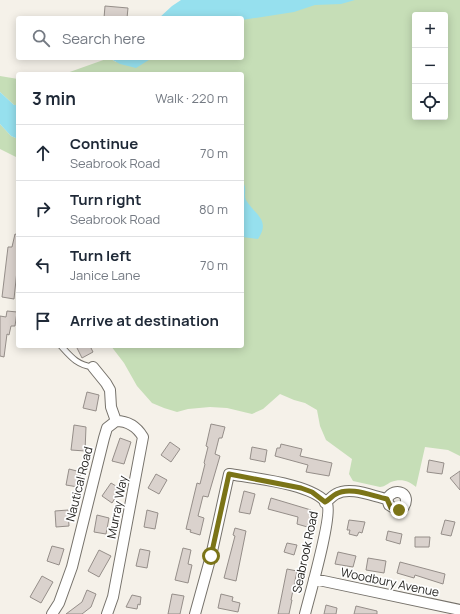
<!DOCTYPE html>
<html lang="en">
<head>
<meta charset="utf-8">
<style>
  :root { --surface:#fff; --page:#f6f6f7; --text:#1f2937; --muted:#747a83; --line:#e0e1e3 }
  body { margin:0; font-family:Manrope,sans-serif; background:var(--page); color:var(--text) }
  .controls { position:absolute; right:12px; top:12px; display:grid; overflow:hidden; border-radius:4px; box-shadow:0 2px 10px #0003 }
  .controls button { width:36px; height:36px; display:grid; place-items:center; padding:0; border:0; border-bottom:1px solid var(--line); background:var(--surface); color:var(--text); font:20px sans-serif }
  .stop { position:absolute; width:12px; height:12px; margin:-9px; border:3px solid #7b7417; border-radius:50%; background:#fff }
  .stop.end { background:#7b7417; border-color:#fff; box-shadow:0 1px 4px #0008 }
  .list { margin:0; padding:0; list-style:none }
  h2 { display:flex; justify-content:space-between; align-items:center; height:52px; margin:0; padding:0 16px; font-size:17px }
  h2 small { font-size:13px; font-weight:400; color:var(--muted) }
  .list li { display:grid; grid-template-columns:26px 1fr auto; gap:12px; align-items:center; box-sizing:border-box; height:56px; padding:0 16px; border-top:1px solid var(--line) }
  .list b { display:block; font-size:15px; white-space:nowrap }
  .list p { margin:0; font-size:13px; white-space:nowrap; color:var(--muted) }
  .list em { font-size:13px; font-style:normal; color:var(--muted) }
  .icon { flex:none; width:22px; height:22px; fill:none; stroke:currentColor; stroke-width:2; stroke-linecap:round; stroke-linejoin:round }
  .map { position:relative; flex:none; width:460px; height:614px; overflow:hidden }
  .search { position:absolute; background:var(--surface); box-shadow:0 2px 10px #0003; left:16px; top:16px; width:228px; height:44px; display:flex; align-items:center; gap:10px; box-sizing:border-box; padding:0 14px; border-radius:4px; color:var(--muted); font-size:15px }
  .panel { position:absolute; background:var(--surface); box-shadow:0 2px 10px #0003; left:16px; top:72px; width:228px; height:276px; border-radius:4px }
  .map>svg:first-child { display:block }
</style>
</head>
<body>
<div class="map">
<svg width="460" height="614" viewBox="0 0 460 614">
  <rect width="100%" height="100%" fill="#f5f1e9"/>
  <path fill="#c6deb7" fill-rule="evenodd" d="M344 0H460V456L448 450 425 447 416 487C409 481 401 478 391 482 387 484 384 487 380 487L353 481 349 474 352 459 326 440 320 426 317 410 305 403 294 400 280 394 263 409 252 414 227 408 210 407 188 409 177 412 164 408 152 403 137 386 124 363 111 346H242V74H64L109 58 116 62 148 58H242V18L316 3ZM415 15H445V117H415Z
    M0 76 18 79V105H14L0 92Z
    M0 124 11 136 18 139V158L0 149Z"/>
  <path fill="#96e0ee" d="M181 0H355L341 4 315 5 294 12 242 20V18H159L172 6Z
    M109 58H152L136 68 120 64Z
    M0 92 14 105H18V139L11 136 0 124Z
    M242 178C243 181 244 184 245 187 246 191 244 196 246 200 255 215 271 220 258 239L242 237Z"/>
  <path fill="#dad2cd" stroke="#958e89" d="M105 6 128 8 127 18H104Z
    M15 234 18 235V261L14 299 2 297 8 247H12Z
    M7 311 17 312 15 326H11L9 335 7 334 4 357 0 356V316L6 317Z
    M76 346H90L93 352 82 358Z
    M87 392 99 395 96 411 83 408Z
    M211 424 225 427 222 438H219L215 454 220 456 208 497 203 496 198 516 204 518 200 535 190 532 191 530 186 529 197 483 200 484 205 464 204 463 208 447 206 446Z
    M74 425 86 427 85 451 71 450Z
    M120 438 131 442 124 464 112 461Z
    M170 442 180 449 171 462 161 455Z
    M281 444 302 449 300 456 332 463 329 476 306 472 308 465 275 456 277 448H280Z
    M252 447 267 450 265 462 250 459Z
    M429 460 444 463 442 474 427 472Z
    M69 469 81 472 78 487 66 485Z
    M460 471V490L450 478Z
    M156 474 167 480 159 494 148 488Z
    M111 483 121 489 112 503 102 496Z
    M244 491 255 494 250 514 239 512Z
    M271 498 311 510 310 514 314 515 311 528 297 524 298 517 268 509Z
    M68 510 69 526 56 527 55 511Z
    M147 510 158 513 155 529 144 527Z
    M97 515 109 518 106 534 94 532Z
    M349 520 365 522 362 533 359 532 357 536 349 534 350 530H347Z
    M445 520 455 522 451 536 441 534Z
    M235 528 246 531 236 581 224 578 235 536 233 535Z
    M388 531 402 534 400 544 386 540Z
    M415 537H430L429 547H415Z
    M287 543 297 545 294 555 284 552Z
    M52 546 64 549 59 565 47 561Z
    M183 548 191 550 188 564 192 565 188 583 175 580Z
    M140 549 150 551 147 568 136 566Z
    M99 550 111 556 99 577 88 571Z
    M338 552 356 556 353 567 335 564Z
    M368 558 386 561 384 573 366 570Z
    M400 562 445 574 443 584 415 575 414 578 397 573Z
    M287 569 297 571 291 600H292L289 614H278Z
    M42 576 53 582 41 603 30 597Z
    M87 590 96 594 91 607 82 614H66L82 602Z
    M172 594 184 596 180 614H168Z
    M221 594 233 597 232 601 240 603 238 612 218 608Z
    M132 595 141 597 140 605 138 604 137 609 126 607Z
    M326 605 337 608 336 614H324Z
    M356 606 377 611V614H354Z"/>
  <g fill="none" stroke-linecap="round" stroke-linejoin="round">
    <g stroke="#76726b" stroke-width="7">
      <path id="lane" d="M61 346C71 357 77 365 93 367"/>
    </g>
    <g stroke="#76726b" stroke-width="12">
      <path id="street" d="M93 367 106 383 110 390 111 407 116 421
        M325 503C329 500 332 496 336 494 350 486 372 496 387 499L389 505 397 510 403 508C413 494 395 485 387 499
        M314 579 460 610
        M52 614 59 603 72 567 104 438 107 428 116 421
        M107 614 113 597 143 437C137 427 129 421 116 421
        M195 614 211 556 229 474C252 478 315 484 327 504 333 514 309 598 305 614"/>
    </g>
    <use href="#lane" stroke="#fff" stroke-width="5"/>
    <use href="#street" stroke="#fff" stroke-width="10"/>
  </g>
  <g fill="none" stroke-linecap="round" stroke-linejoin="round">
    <path stroke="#7b7417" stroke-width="5" d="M211 556 229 474 301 488 312 492 325 502C329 500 332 496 336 494 350 486 372 496 387 499L391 508 399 510"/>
  </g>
  <g text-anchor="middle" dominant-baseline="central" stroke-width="3.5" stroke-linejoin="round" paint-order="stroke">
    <g font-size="12" fill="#201f1c" stroke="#fefefe">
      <text transform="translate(79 484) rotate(-76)">Nautical Road</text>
      <text transform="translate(117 507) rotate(-79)">Murray Way</text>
      <text transform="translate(305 552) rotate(-78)">Seabrook Road</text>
      <text transform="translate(390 582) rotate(12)">Woodbury Avenue</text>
    </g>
  </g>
</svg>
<div class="controls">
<button>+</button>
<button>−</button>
<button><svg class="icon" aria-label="locate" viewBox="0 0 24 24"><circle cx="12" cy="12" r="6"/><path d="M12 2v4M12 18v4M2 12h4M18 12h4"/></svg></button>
</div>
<div class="stop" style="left:211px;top:556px"></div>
<div class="stop end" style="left:399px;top:510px"></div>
<div class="search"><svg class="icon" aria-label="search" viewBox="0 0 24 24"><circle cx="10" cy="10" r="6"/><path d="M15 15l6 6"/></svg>Search here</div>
<section class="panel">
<h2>3 min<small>Walk · 220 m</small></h2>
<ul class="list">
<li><svg class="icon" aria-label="ahead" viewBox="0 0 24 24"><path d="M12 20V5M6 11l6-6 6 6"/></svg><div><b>Continue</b><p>Seabrook Road</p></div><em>70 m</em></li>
<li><svg class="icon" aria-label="right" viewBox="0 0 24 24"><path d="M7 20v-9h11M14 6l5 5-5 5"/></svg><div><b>Turn right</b><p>Seabrook Road</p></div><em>80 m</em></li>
<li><svg class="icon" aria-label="left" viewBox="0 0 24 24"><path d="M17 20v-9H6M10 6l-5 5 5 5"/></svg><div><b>Turn left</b><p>Janice Lane</p></div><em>70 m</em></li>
<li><svg class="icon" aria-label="arrive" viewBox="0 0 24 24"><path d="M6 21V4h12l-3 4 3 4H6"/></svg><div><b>Arrive at destination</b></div></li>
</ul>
</section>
</div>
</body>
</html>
